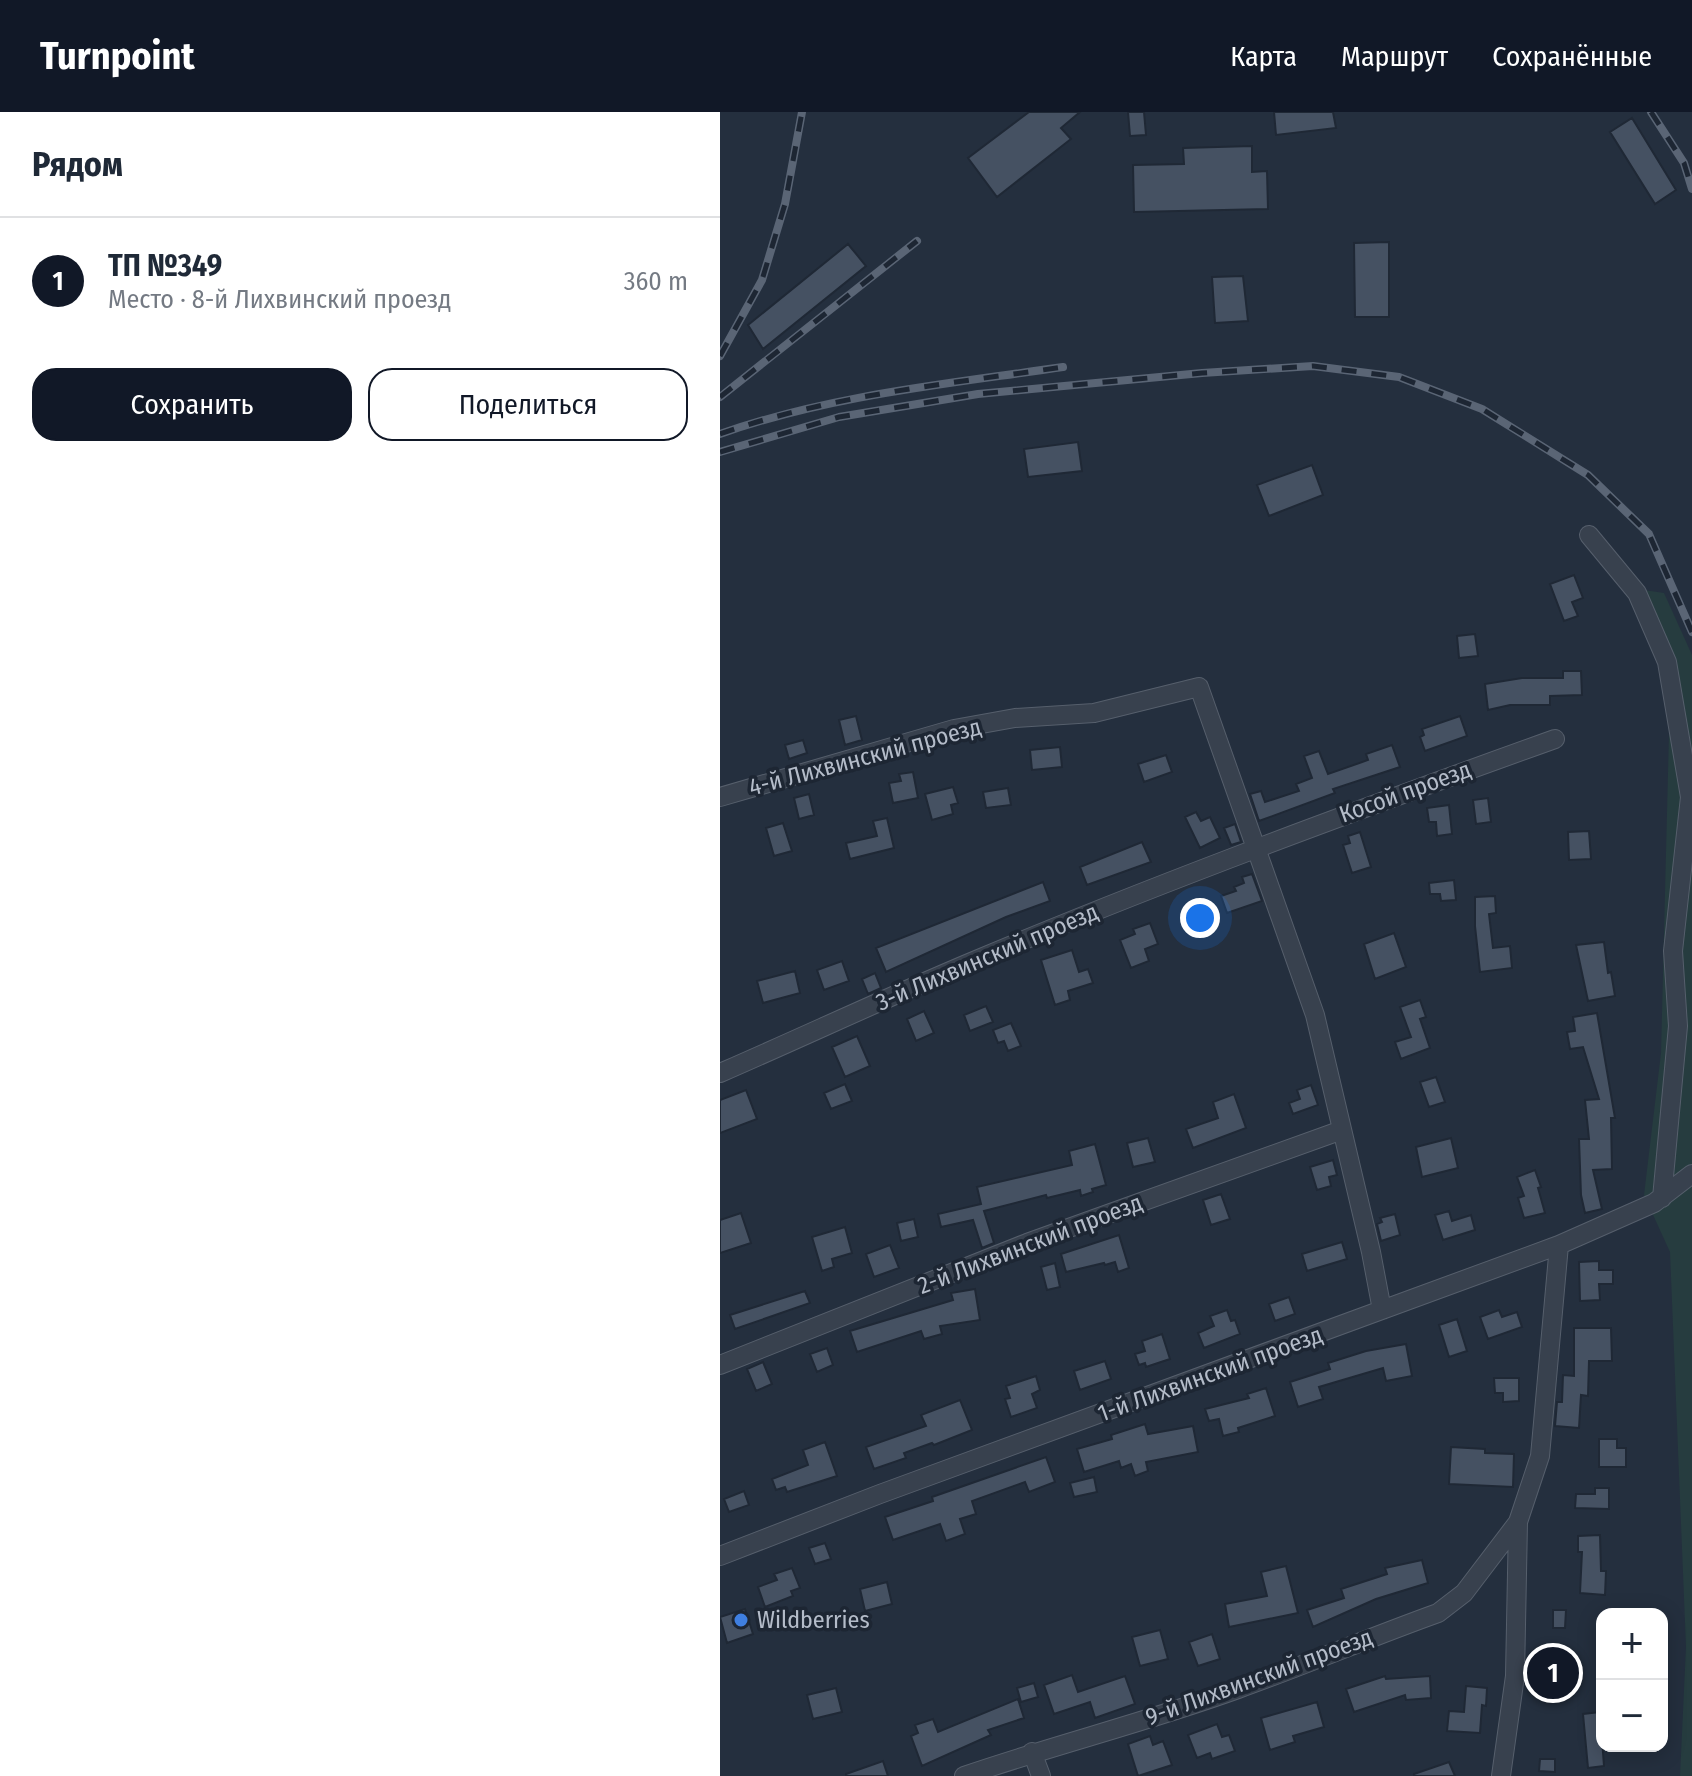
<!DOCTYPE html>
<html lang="ru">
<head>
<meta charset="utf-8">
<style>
  :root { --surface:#fff; --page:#f2f2f3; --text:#1f2937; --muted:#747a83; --line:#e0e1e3; --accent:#111827 }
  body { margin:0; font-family:"Fira Sans Condensed",sans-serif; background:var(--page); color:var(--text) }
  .controls { position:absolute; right:24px; bottom:24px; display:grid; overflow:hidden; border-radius:16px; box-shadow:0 4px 20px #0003 }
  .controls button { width:72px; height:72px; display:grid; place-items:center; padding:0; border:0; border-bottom:2px solid var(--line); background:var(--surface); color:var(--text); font:40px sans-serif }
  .you { position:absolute; left:480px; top:806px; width:28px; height:28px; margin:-20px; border:6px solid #fff; border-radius:50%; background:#1a73e8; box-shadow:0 0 0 12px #1a73e833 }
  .badge { display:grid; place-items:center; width:52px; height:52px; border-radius:50%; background:var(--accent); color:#fff; font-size:26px; font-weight:700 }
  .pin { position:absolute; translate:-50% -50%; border:4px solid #fff; box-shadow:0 2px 8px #0006 }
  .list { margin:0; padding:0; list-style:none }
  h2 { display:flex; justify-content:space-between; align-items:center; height:104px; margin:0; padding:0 32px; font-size:34px }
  h2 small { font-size:26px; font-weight:400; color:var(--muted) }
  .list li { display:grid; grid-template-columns:52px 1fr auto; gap:24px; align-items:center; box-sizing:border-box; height:128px; padding:0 32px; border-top:2px solid var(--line) }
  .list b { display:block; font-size:30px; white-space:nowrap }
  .list p { margin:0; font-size:26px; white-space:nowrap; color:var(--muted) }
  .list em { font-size:26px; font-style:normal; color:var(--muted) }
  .actions { display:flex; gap:16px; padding:24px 32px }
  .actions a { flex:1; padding:18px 0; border:2px solid var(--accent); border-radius:24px; text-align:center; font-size:28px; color:var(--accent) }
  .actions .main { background:var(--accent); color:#fff }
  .map { position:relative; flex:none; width:972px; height:1664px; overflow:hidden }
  header { display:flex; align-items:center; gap:48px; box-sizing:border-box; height:112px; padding:0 40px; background:var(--accent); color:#fff }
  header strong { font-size:38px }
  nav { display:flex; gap:44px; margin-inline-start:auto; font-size:28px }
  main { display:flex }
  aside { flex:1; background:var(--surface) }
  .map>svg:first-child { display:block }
</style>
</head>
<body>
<header>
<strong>Turnpoint</strong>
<nav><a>Карта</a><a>Маршрут</a><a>Сохранённые</a></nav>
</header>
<main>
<aside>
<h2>Рядом<small></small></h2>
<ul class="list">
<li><span class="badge">1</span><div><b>ТП №349</b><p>Место · 8-й Лихвинский проезд</p></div><em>360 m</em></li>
</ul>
<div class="actions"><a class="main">Сохранить</a><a>Поделиться</a></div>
</aside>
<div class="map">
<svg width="972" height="1664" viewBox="0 0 972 1664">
  <rect width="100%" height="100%" fill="#242f3e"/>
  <path fill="#263c3f" d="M924 478 944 481 972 543V1664H960L966 1535 950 1140 924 1083 941 941 951 541Z"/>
  <path fill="#455162" stroke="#1f2835" stroke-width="2" d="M309 0H360L341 16 351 27 277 85 248 46Z
    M408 0H424L426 23 410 24Z
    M554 0H613L616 16 556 23Z
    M912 6 956 78 935 92 890 20Z
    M532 34V60L547 59 548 97 414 100 413 53 464 52 463 36Z
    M669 130V205H635L634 131Z
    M128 132 146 154 43 237 28 213Z
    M523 164 528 209 495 211 492 165Z
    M358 330 362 359 308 365 304 337Z
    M592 353 603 383 549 404 537 373Z
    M854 463 863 486 852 490 858 504 844 509 830 472Z
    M755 522 758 544 739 546 737 524Z
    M843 559H861L862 583 830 584V593H790L768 598 765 572 802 566H843Z
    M136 604 142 628 125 633 119 608Z
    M740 604 747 624 705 639 700 625 704 623 702 617Z
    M83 628 87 641 69 647 65 633Z
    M672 633 680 655 613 677 615 681 539 709 530 682 541 679 545 690 579 679 576 672 592 666 584 644 599 639 608 662 648 648 646 642Z
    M340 635 342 655 312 658 310 638Z
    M446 643 452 660 424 670 418 652Z
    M193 660 198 686 173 691 169 671 181 669 179 662Z
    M233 675 238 691 231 693 233 702 212 708 205 682Z
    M288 676 291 693 266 696 263 680Z
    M89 682 94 703 79 707 74 686Z
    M768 686 771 710 756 712 753 688Z
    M729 693 732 722 717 724 716 710H709L707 696Z
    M476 700 481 709 490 705 500 726 480 736 465 705Z
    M167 706 174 736 130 747 126 731 157 724 153 709Z
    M63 711 72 739 54 744 46 716Z
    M515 712 521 730 511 733 504 716Z
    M869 719 871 747 849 748 848 720Z
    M640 720 651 755 632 761 623 733 630 731 628 724Z
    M422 730 431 750 367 773 360 755Z
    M532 762 542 789 507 801 501 784 516 779 514 775 524 771 522 765Z
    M734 768 736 788 721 789 720 782H710L709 771Z
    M323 770 330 789 286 805 166 860 156 836Z
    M775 784 776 801 769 802 773 836 790 834 792 856 760 860 755 814V785Z
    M430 811 438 832 425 837 429 849 411 856 400 828 415 822 413 817Z
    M674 821 686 855 655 867 644 832Z
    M884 830 888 861 891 860 895 884 868 889 856 833Z
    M352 838 359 860 368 857 373 871 348 879 350 888 335 893 321 848Z
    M122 849 129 869 104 878 97 858Z
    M75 859 80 881 43 891 37 869Z
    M155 861 161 876 148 882 142 867Z
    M700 888 706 905 700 907 710 936 681 947 675 930 691 925 680 895Z
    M266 894 273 910 250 919 244 903Z
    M204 899 214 921 196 929 187 907Z
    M877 901 895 1006H891L892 1057 873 1058 882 1097 865 1101 861 1083 859 1027H869L865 988 879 987 863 935 850 937 847 920 855 919 853 905Z
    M291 911 301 934 288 939 284 929 278 931 273 918Z
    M137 924 150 954 125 965 112 935Z
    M716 965 725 990 709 995 700 970Z
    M125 972 132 989 111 997 104 981Z
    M591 973 598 993 573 1002 569 991 580 987 577 978Z
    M26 978 37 1007 0 1021V988Z
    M514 982 526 1016 473 1036 466 1017 498 1006 493 990Z
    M428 1026 435 1050 413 1055 407 1031Z
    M731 1026 738 1056 702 1065 696 1035Z
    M375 1032 386 1073 372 1077 373 1080 361 1084 360 1078 327 1086 326 1083 264 1099 274 1131 262 1136 253 1108 221 1115 218 1102 261 1092 257 1075 352 1053 349 1039Z
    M613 1048 617 1063 609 1065 611 1074 597 1078 590 1055Z
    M815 1058 821 1075 818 1076 825 1101 804 1106 798 1086 804 1084 797 1065Z
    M501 1082 510 1107 491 1113 483 1088Z
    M729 1099 732 1109 751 1103 755 1118 723 1128 715 1103Z
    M21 1101 31 1131 0 1141V1108Z
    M675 1102 680 1123 661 1129 657 1112 662 1110 660 1106Z
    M194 1107 198 1125 181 1129 177 1111Z
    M125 1115 132 1141 112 1147 114 1155 102 1159 92 1125Z
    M399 1123 409 1156 398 1160 395 1150 385 1153 384 1151 346 1160 341 1142Z
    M622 1130 627 1147 587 1159 582 1142Z
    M170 1133 179 1156 154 1165 146 1142Z
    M879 1149V1158H893V1172H879L880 1188 860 1189 859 1150Z
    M335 1151 340 1175 327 1178 321 1155Z
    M255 1177 260 1208 220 1214 222 1222 204 1227 201 1219 137 1240 130 1219 233 1188 231 1181Z
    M85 1179 90 1191 15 1217 10 1203Z
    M569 1185 575 1202 555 1209 549 1192Z
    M507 1198 511 1209 515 1208 520 1222 484 1236 478 1221 494 1214 490 1204Z
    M779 1198 782 1205 797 1200 802 1215 768 1227 760 1205Z
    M737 1207 747 1239 729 1245 719 1213Z
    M854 1216H891L892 1249H869L868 1284 861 1283 859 1316 835 1314 837 1290H842L843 1263 854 1264Z
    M442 1222 450 1247 426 1255 425 1251 419 1253 415 1242 425 1239 422 1229Z
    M686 1232 692 1264 666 1269 663 1256 599 1275 603 1287 578 1295 570 1270 610 1257 608 1251 646 1239Z
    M107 1236 113 1253 97 1260 90 1242Z
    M385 1249 391 1267 360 1278 354 1259Z
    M43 1250 52 1272 36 1279 27 1257Z
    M316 1264 320 1278 312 1282 317 1296 291 1305 285 1287 290 1286 286 1274Z
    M774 1266H799V1289L783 1290V1281H775Z
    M546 1276 555 1304 518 1316 519 1320 503 1324 499 1307 489 1309 485 1297 529 1286 527 1282Z
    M240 1288 252 1318 214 1333 212 1331 184 1341 186 1346 154 1357 146 1335 206 1314 201 1303Z
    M425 1312 428 1322 473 1314 478 1340 426 1350 428 1359 415 1364 411 1352 401 1356 399 1349 364 1360 357 1337 392 1327 391 1323Z
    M879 1327H897V1336H906V1355H879Z
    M105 1330 117 1364 67 1380 65 1375 56 1378 52 1367 88 1353 83 1338Z
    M731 1335 765 1337V1341L794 1342 793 1375 729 1372Z
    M326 1345 335 1370 309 1380 305 1370 252 1389 256 1402 240 1407 245 1422 226 1429 220 1412 173 1428 165 1405 213 1389 212 1385Z
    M374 1365 377 1380 354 1385 350 1371Z
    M875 1376H889V1397L855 1396 856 1382H875Z
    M24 1379 29 1393 9 1400 4 1387Z
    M880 1423 881 1459H886L885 1483 860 1481 862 1440H858V1424Z
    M105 1431 111 1447 95 1452 89 1436Z
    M702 1448 708 1471 656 1487 593 1515 587 1498 624 1486 621 1477 667 1462 665 1456Z
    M566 1454 578 1501 509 1515 505 1492 547 1484 541 1460Z
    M72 1456 80 1476 71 1479 73 1484 45 1495 38 1475 57 1468 54 1462Z
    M167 1470 172 1492 145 1499 140 1477Z
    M25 1497 33 1522 7 1531 0 1505Z
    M833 1498H846L845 1516H833Z
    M440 1518 448 1547 420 1554 412 1525Z
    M492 1522 500 1547 478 1554 469 1530Z
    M823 1551H844L843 1572 823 1571Z
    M352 1563 358 1580 405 1564 415 1592 375 1606 370 1590 334 1602 324 1573Z
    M665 1564 666 1567 710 1564 711 1586 686 1588 685 1583 634 1600 626 1577Z
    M314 1571 318 1585 301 1590 297 1576Z
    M746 1574 767 1576 766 1594 762 1593 760 1621 727 1619 729 1599 744 1600Z
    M116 1576 122 1600 93 1607 87 1583Z
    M298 1587 304 1606 268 1618 271 1623 202 1654 191 1624 198 1621 195 1613 213 1607 218 1620Z
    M597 1590 604 1615 573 1624 575 1630 550 1638 541 1606Z
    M880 1600 884 1654 868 1656 863 1602Z
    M497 1612 502 1625 509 1623 515 1639 492 1647 490 1641 477 1646 468 1623Z
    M430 1624 433 1633 443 1629 452 1653 418 1664 408 1632Z
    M820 1647H835V1660L819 1659Z
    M163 1649 168 1664H126V1662Z
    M729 1650 735 1664H694V1662Z"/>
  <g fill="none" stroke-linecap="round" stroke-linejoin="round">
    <g stroke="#565f6c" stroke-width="20">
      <path id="minor" d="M869 423 917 481 947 550 970 685 953 839 958 914 942 1086
        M0 685 234 617 295 606 374 601 479 575 595 903 651 1140 662 1198
        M0 961C85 924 170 884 256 848 446 768 640 697 835 627
        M0 1253 307 1131 622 1018
        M0 1444 160 1382 839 1133 934 1091 972 1062
        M312 1640 321 1664
        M244 1664C334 1633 427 1610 518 1577 585 1553 651 1525 718 1501L744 1481 798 1410
        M781 1664 795 1564 798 1410 820 1344 839 1133"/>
    </g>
    <use href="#minor" stroke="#38414e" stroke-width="18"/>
    <g stroke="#5a6575" stroke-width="8">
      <path id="rail" d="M931 0 964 51 972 77
        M0 244 42 168 65 92 82 0
        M0 285 197 129
        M0 322C110 283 228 272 343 255
        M0 340 119 305 258 282 482 261 593 254 679 265 762 297 868 363 929 422 972 520"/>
    </g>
    <use href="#rail" stroke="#1d2633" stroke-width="5" stroke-dasharray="15" stroke-linecap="butt"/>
  </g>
  <circle fill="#3f7fe0" stroke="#1d2633" stroke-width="3" cx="21" cy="1508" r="8"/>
  <g text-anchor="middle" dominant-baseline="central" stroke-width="7" stroke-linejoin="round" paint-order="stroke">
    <g font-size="24" fill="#b4bcc9" stroke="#1d2633">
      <text transform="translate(145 645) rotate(-15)">4-й Лихвинский проезд</text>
      <text transform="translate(685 680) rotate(-20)">Косой проезд</text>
      <text transform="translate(267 845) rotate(-23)">3-й Лихвинский проезд</text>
      <text transform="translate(310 1132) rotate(-21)">2-й Лихвинский проезд</text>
      <text transform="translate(490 1262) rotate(-20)">1-й Лихвинский проезд</text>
      <text transform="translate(539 1565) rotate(-20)">9-й Лихвинский проезд</text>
    </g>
    <g font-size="24" fill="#b4bcc9" stroke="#1d2633" text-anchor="start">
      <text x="37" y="1508">Wildberries</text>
    </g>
  </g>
</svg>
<div class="controls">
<button>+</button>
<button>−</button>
</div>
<div class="you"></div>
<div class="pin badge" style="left:833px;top:1561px">1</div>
</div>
</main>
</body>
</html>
